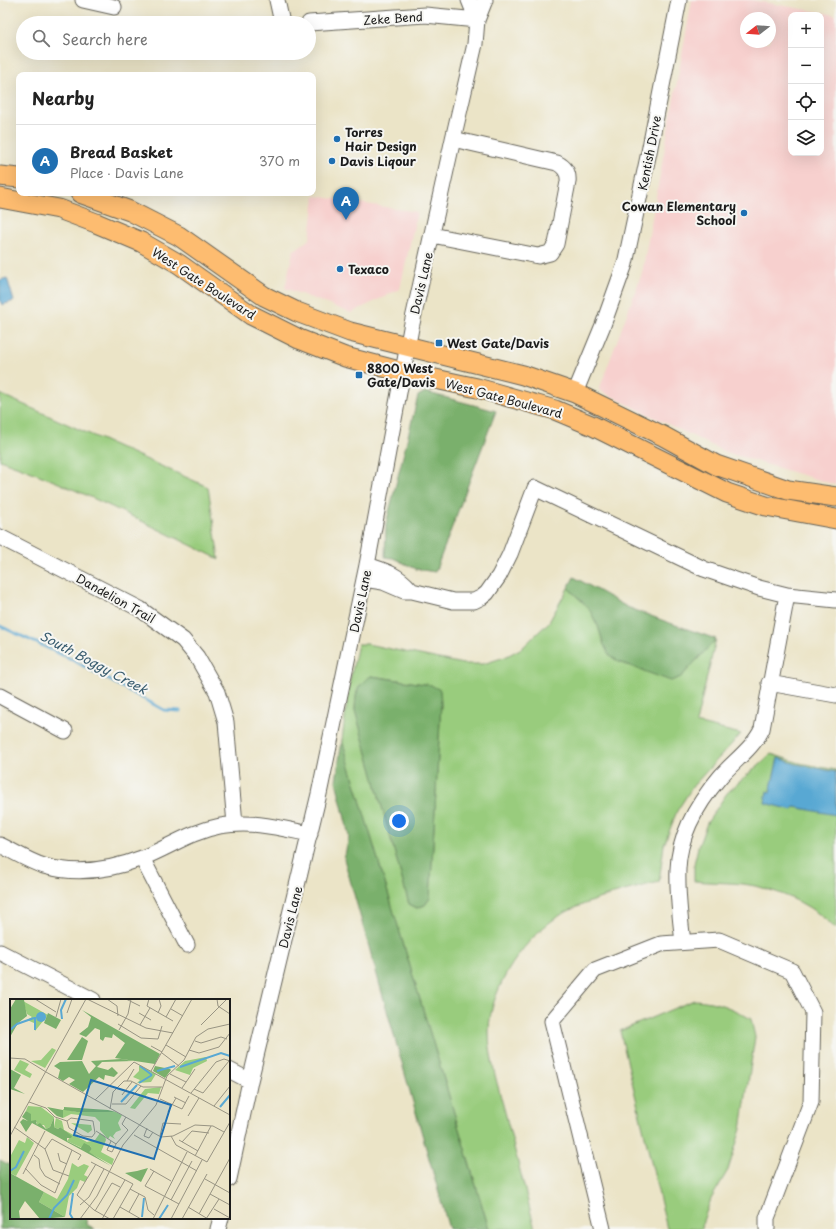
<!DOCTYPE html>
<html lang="en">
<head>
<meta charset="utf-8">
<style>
  :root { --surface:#fff; --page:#f2f2f2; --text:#222; --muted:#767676; --line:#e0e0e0; --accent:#1f6fb2 }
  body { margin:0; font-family:"Playpen Sans",sans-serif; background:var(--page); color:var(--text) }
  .controls { position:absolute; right:12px; top:12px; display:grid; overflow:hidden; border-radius:8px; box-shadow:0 4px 16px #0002 }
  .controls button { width:36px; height:36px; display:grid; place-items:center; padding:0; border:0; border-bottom:1px solid var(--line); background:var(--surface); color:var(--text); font:20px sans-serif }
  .compass { position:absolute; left:740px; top:12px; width:36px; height:36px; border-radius:50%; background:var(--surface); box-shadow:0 4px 16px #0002; rotate:253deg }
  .you { position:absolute; left:399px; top:821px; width:14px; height:14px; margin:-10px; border:3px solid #fff; border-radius:50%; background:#1a73e8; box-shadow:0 0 0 6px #1a73e833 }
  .badge { display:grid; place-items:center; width:26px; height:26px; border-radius:50%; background:var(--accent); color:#fff; font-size:13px; font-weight:700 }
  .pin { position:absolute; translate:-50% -33px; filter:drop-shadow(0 1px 2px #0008) }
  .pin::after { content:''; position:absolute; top:21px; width:14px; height:12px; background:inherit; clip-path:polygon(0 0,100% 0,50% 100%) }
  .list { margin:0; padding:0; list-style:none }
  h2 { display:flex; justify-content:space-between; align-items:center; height:52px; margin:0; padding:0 16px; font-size:17px }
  h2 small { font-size:13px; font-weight:400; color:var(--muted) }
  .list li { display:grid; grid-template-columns:26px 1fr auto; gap:12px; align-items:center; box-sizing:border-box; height:72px; padding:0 16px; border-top:1px solid var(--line) }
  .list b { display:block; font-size:15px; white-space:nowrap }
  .list p { margin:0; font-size:13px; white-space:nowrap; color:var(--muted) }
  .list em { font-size:13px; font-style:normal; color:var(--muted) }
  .icon { flex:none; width:22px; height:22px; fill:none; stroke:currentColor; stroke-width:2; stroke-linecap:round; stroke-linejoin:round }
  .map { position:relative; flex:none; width:836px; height:1229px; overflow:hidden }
  .search { position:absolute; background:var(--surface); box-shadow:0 4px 16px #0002; left:16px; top:16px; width:300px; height:44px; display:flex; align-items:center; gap:10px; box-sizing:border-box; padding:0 14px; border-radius:22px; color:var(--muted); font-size:15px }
  .panel { position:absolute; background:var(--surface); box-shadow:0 4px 16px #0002; left:16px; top:72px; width:300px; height:124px; border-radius:8px }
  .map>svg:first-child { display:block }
</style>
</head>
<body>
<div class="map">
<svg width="836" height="1229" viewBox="0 0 836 1229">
  <rect width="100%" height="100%" fill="#f6f6f2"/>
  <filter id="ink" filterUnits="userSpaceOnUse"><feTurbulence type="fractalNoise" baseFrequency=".025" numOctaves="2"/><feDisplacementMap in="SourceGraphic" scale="8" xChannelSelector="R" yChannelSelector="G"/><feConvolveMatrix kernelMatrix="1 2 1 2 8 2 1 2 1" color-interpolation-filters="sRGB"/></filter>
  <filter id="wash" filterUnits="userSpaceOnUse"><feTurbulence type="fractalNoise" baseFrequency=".012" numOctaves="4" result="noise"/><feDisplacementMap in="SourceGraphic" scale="16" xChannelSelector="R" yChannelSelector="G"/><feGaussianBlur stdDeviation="0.9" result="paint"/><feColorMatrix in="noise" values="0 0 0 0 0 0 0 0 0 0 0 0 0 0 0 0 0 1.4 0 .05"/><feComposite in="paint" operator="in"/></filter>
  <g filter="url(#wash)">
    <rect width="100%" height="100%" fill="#ebe4c7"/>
    <path fill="#f7d0ce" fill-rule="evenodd" d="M692 0H751L836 15V485L725 452 599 390 642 273ZM791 15H821V153H791ZM746 18H770V42H746Z
      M315 196 417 212 400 289 351 313 285 288 293 251 310 239Z"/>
    <path fill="#99cc7d" stroke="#5a744c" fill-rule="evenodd" d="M0 394 208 487 219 559C147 524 76 487 0 460Z
      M568 588 588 607 598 626 604 645 681 677 716 639 696 723 741 734 693 786 677 811 664 845 659 882C627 890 594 898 564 913 527 933 489 988 489 1031 489 1059 498 1086 505 1112 515 1151 525 1190 535 1229H489L342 740 350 680 358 644H367L463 664H483L505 657 522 648 549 622ZM372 676 431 685 441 703 430 898 425 905 417 908 409 904 355 710C356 693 356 685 372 676Z
      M771 754 800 763 836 770V929C815 907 786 893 755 886 737 882 713 883 694 881V864L698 847 707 823 727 793Z
      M694 1000C717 1001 732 1008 751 1019L755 1037 741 1129 728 1170 711 1199 703 1221 702 1229H667L620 1031Z"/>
    <path fill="#7ab06c" stroke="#4b6644" d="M425 392 496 411 435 572 416 569 393 558 385 557 386 524 418 396Z
      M574 577 627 607 667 622 716 639 681 677 671 681 619 662 609 655 604 645 598 626 588 607 568 588Z
      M371 676 431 685 440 690 441 703 430 898 425 905 417 908 409 904 355 710C356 693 356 685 371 676Z
      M342 740 489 1229H449L344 859 349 837 346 823 336 781Z
      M0 1160 11 1166V1218H87L86 1224 95 1229H0Z"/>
    <path fill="#59a8d3" stroke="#3a6278" d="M7 278 14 301 2 305 0 300V280Z
      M778 758 796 764 836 772V815L794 807 793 810 765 803 767 791 770 792Z"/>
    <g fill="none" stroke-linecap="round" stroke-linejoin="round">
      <path stroke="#59a8d3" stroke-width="3" d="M0 626 71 659 164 710 180 711"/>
    </g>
  </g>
  <g filter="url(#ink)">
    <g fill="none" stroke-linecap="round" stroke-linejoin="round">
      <g stroke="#646258" stroke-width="17">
        <path id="minor" d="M83 0 114 7
          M277 0 282 23
          M469 0 477 20
          M309 23 425 15 477 20
          M432 235 538 256 550 253 556 244 568 182C569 173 565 167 557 163L453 139
          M575 393 603 325 625 264 649 152 679 0
          M0 537 140 609 183 640 197 657 217 692 226 722 235 824
          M367 565C385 571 397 574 410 589
          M364 579 383 582 404 591H412L453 601H474L482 597 487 593 499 576 510 554 535 488 704 569 759 588 787 595
          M769 683 836 695
          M0 696 65 731
          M0 845C13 851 30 862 44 866 76 875 111 870 142 858 170 847 189 832 220 826 251 820 280 828 310 834
          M142 858 187 945
          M683 942C680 918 677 894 678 869 679 835 698 803 720 777 733 762 754 747 762 729L787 595 836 600
          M0 952 93 1000
          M229 1070 250 1081
          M229 1179 250 1081 319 794 367 565 411 328 453 139 475 44 477 20 485 0
          M218 1229 221 1218
          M603 1229 552 1021 595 970 661 944 719 940 792 971 813 1012 811 1102 767 1218V1229"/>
      </g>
      <g stroke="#646258" stroke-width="21">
        <path id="major" d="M0 176 19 178
          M80 193 130 211 179 236 264 296 297 312 350 332 523 375 575 393 663 436 716 465 788 490 836 497
          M0 198 59 209 96 223 141 242 179 264 251 315 299 339 345 357 403 372 477 388 555 410 593 426 727 493 766 506 836 519"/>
      </g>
      <use href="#minor" stroke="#fff" stroke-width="15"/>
      <use href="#major" stroke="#fdbc70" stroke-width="19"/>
    </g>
  </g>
  <g fill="#1f6fb2" stroke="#f6f6f2" stroke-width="1.5">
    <circle cx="337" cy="139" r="4"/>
    <circle cx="332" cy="161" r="4"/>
    <circle cx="744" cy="213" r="4"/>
    <circle cx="340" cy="269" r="4"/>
    <rect x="435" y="339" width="8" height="8" rx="2"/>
    <rect x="355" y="371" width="8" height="8" rx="2"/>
  </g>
  <g text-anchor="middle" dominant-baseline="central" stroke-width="4" stroke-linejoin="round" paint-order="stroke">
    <g font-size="12" fill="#1c1c1c" stroke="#f6f6f2">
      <text transform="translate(393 18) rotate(-4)">Zeke Bend</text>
      <text transform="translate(649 153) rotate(-79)">Kentish Drive</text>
      <text transform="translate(204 283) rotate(33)">West Gate Boulevard</text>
      <text transform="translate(421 283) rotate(-77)">Davis Lane</text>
      <text transform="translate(504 398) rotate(15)">West Gate Boulevard</text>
      <text transform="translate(116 598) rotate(29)">Dandelion Trail</text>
      <text transform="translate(360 601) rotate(-78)">Davis Lane</text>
      <text transform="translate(290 917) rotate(-76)">Davis Lane</text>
    </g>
    <g font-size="12" font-weight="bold" fill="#1c1c1c" stroke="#f6f6f2" text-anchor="start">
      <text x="345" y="132">Torres<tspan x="345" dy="14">Hair Design</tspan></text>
      <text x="340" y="161">Davis Liqour</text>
      <text x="736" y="206" text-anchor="end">Cowan Elementary<tspan x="736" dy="14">School</tspan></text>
      <text x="348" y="269">Texaco</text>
      <text x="447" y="343">West Gate/Davis</text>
      <text x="367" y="368">8800 West<tspan x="367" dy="14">Gate/Davis</tspan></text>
    </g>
    <g font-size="13" font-style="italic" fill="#375b6e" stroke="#f6f6f2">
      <text transform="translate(94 662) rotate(28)">South Boggy Creek</text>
    </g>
  </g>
  <g transform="translate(10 999)">
    <rect width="220" height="220" fill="#ebe4c7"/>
    <path d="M13 2 38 16 25 32 24 24 17 21 22 18 17 15ZM42 49 46 51 35 69 21 62 31 61ZM196 58 197 62 183 69 180 76 165 71 175 62ZM10 61 19 65 15 71 22 75 20 79 4 71ZM129 66 146 75 141 83 127 84 130 81 123 78 129 72ZM151 88 149 95 138 94 125 110 120 109 135 90ZM18 107 31 108 44 118 40 128 36 130 34 126H27V123L21 122V116L16 112ZM53 110 67 113H106L112 116 108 124 111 131 106 133 103 137 105 140 100 137 98 140 90 131V123L85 118 61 115 53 119ZM46 119 52 122 54 131 77 143 85 141 90 134 95 137 96 141 91 153 104 160 102 166 78 153 82 150 80 147 72 149 57 142 61 137 50 128 48 130 44 128ZM61 124 81 126 82 131 78 134ZM17 138 24 144 6 177 0 174V158L9 141 15 144ZM62 164 68 168 74 165 79 167 74 176 78 178 75 183 70 181 67 189 59 197 55 218 29 203 34 193 47 200 58 180Z" fill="#99cc7d"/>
    <path d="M6 0 14 1 17 17 8 24 0 38V10ZM72 11 150 55 145 65 105 59 115 44 103 35 102 39 95 38 93 42 90 40V31L85 29 76 38 69 35 78 28 81 18ZM38 14 51 21 46 30 34 24ZM72 38 78 42 72 61H57ZM111 60 123 62 92 63 87 68 98 71 102 68 108 74 104 78 95 76 94 81 89 78 73 93 59 85 65 81 59 78 53 82 48 79 50 71 44 67 50 63 72 62 79 75 86 67 81 62ZM145 67 160 70 161 71 155 79 143 72ZM0 70 11 76 4 89 15 95 0 90ZM37 108 53 111V119L47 117ZM54 108 98 111 106 113H67L54 111ZM16 112 21 115V122L26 121 27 126 30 124 36 130 40 128 44 118V128L48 130 50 128 62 137 61 139H57V142L71 149 74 144 80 147 82 150 79 153 101 167 22 124 16 133 10 123 13 120 18 122 12 118ZM138 169 131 183 115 174 127 172ZM0 174 34 193 29 203 55 218 30 220 15 202 9 212 10 220H0Z" fill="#7ab06c"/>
    <path d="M26 18a5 5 0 1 1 10 0a5 5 0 1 1-10 0Z" fill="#59a8d3"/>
    <path fill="none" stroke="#59a8d3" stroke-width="2" d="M52 20 51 11 56 0M0 31 7 25 24 19M25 31V18M130 67 142 76M170 68 211 54 220 57M147 72 165 67M129 84 142 76M111 103 127 86M210 108 220 96M0 172 6 168 14 152M63 194 60 215 63 220M132 218 134 199M39 220 44 209 57 196 64 181M149 220 158 206"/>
    <path fill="none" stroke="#989483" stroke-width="1" d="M25 0 46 13M77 0 136 29 163 34M97 0 107 7 108 17M116 0 130 7M139 0 137 7 163 22M207 0 208 7 220 15M161 10 173 17M57 14 62 0M129 14 141 21M148 14 151 7 149 0M46 18 51 0M156 18 166 0M108 25 131 39 148 40 152 27M130 26 140 9M191 26 217 0M109 31 118 15 121 0M185 42 191 44 211 38 217 40M156 46 176 58M141 47 152 53M179 51 189 54 209 48 220 34M152 54 169 67M0 59 15 60 36 73M141 72 182 0M36 73 151 138 163 137 185 126 203 127 214 133M160 75 176 83M117 82 124 70M172 89 185 70M184 90 193 94 219 62M181 94 206 63 214 60 220 62M112 96 122 83M164 98 176 104M150 100 172 110 179 97M85 101 124 63 220 116M19 103 36 109 45 118 57 122 61 119 83 122 85 134 82 138 73 137 59 129 57 122M102 105H116L131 87M204 107 220 87M100 110 103 93 114 82H121L133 88H152M158 113 166 99M178 117 189 99M4 128 35 150 43 171 59 177M137 129 134 137 139 139 143 133M86 132 106 145 102 153 97 151 101 142M124 136 187 172M0 137 76 0M150 137 153 124 171 125M161 137 166 146 197 163 220 123M169 141 188 152M172 143 182 132 199 134M106 145 118 131 112 125 116 118M35 150 42 140 71 156 68 161M48 154 50 162 57 165M24 156 29 160 30 169 35 177 50 185M185 157 201 127M81 163 123 185 103 220M86 165 67 196 84 211 100 220M15 169 31 186 45 194 62 151M140 170 161 182M144 172 135 187 169 205M13 175 35 132M195 180 220 194M120 190 135 198 138 211 144 216M200 195 220 206M161 201 182 162M70 206 79 198 94 170M110 208 131 220M178 208 198 220M204 210 220 219M85 212 102 184 110 188M119 213 129 195M189 215 220 159M70 220 87 197 113 146 146 106 157 77 174 61 186 38 198 30 220 25M92 220 115 181M143 220 177 153M161 220 192 161M172 220 197 175M196 220 209 200"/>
    <path fill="#1f6fb2" fill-opacity="0.15" stroke="#1f6fb2" stroke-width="2" d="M81 81 161 106 144 160 64 136Z"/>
    <rect width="220" height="220" fill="none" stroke="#1c1c1c" stroke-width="2"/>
  </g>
</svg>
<div class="controls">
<button>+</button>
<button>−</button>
<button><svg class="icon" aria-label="locate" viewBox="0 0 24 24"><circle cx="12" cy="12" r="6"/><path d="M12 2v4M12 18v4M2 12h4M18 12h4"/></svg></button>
<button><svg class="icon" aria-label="layers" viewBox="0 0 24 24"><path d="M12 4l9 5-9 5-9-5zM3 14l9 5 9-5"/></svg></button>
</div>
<svg class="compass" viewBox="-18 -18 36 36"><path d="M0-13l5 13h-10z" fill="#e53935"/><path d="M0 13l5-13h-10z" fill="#767676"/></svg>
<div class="you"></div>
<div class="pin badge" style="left:346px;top:220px">A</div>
<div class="search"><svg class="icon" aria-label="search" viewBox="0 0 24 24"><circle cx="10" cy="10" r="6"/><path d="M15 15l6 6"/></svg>Search here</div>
<section class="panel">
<h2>Nearby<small></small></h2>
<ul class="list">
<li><span class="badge">A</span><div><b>Bread Basket</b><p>Place · Davis Lane</p></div><em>370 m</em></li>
</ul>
</section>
</div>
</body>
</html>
